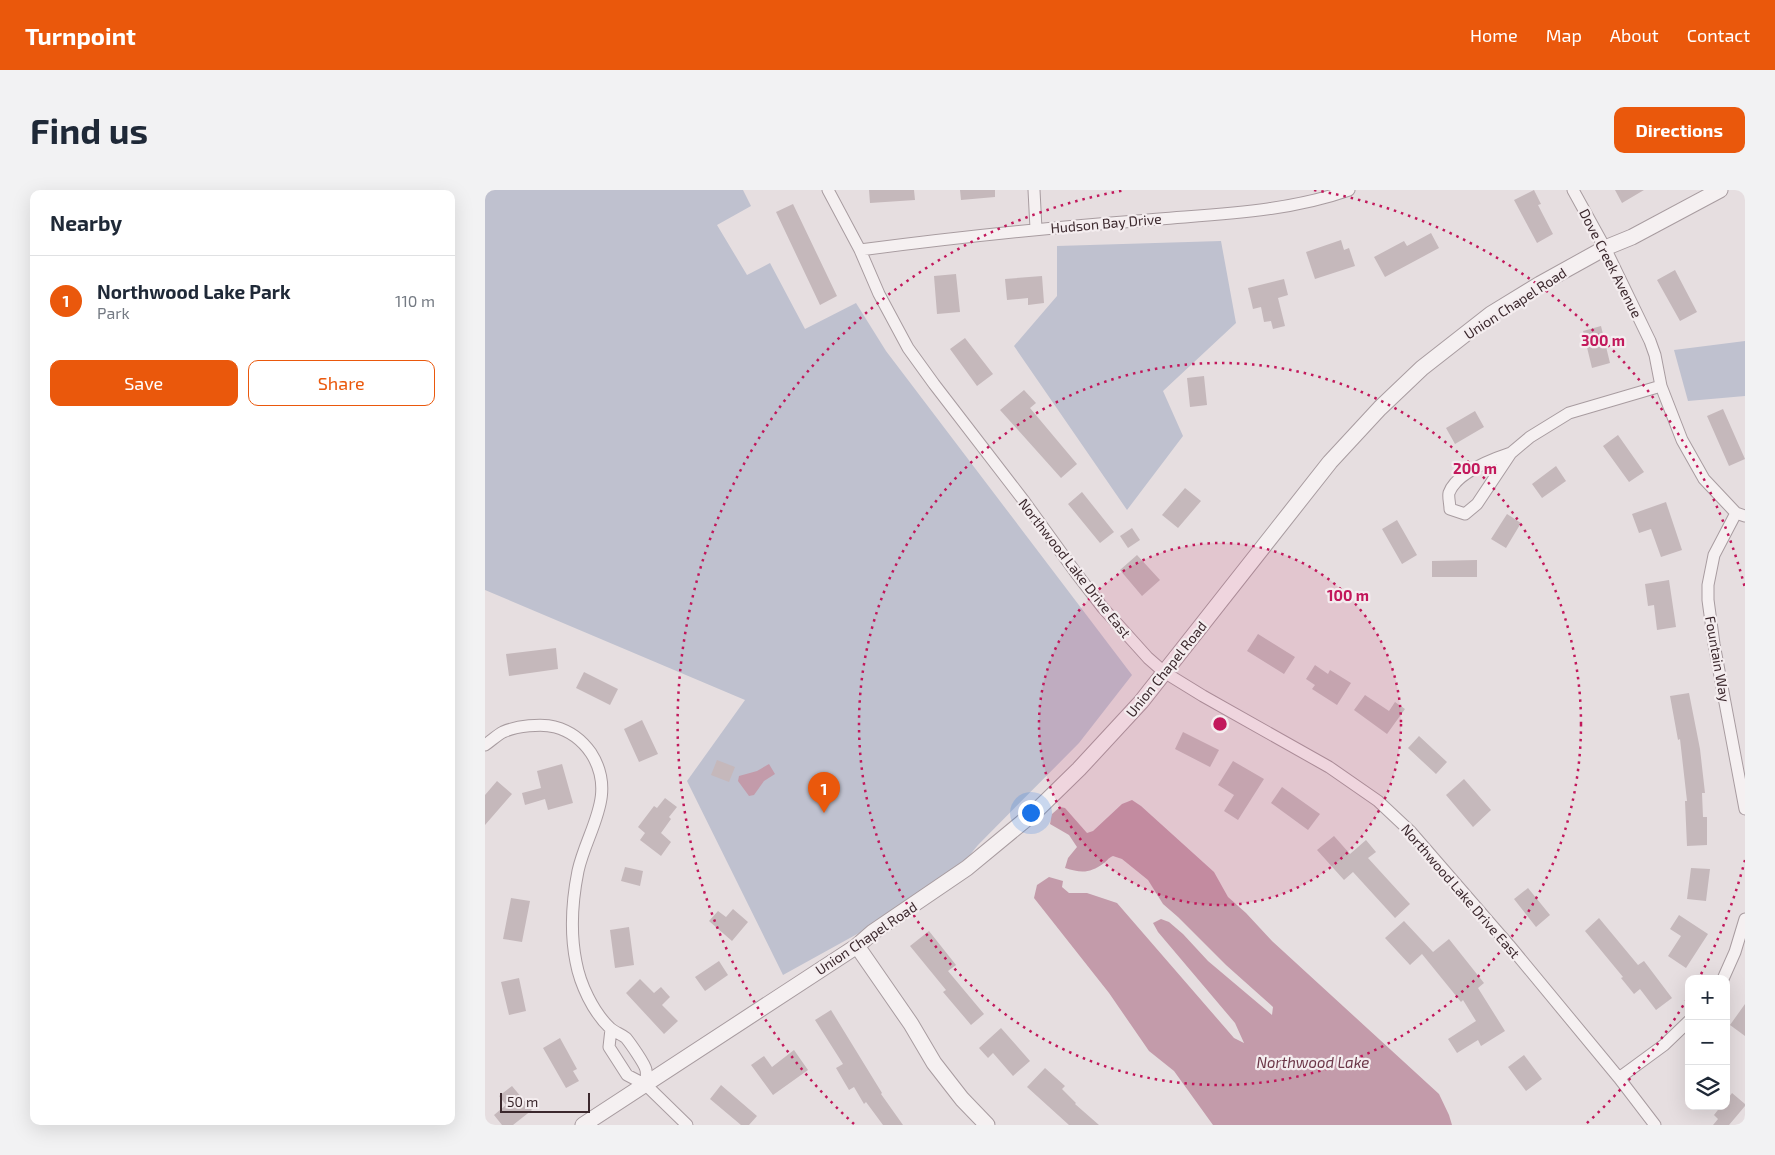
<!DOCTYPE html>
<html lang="en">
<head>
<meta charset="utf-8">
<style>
  :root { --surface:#fff; --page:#f2f2f3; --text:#1f2937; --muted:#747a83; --line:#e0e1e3; --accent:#ea580c }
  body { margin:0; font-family:"Exo 2",sans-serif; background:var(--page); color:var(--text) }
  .controls { position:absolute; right:15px; bottom:15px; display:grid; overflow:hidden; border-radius:10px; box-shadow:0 5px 20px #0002 }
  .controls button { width:45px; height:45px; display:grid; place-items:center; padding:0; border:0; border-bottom:1px solid var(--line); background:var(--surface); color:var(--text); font:25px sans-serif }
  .scale { position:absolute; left:15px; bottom:12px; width:90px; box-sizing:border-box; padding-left:5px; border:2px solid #3b282d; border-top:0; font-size:14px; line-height:18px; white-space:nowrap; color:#3b282d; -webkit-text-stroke:4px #f4edef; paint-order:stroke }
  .you { position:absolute; left:545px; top:622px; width:18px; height:18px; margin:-12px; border:4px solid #fff; border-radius:50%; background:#1a73e8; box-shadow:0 0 0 8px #1a73e833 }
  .badge { display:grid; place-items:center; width:32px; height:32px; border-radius:50%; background:var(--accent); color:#fff; font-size:16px; font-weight:700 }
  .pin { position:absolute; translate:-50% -41px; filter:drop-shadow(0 1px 2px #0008) }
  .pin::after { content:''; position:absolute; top:26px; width:18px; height:15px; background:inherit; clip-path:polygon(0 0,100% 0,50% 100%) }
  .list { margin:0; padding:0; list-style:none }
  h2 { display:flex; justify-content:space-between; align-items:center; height:65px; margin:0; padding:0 20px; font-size:21px }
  h2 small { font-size:16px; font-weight:400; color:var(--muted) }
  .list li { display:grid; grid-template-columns:32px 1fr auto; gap:15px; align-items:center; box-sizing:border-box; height:90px; padding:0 20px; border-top:1px solid var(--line) }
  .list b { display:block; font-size:19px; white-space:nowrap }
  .list p { margin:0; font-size:16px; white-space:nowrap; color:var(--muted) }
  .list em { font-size:16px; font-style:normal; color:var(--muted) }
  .actions { display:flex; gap:10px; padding:15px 20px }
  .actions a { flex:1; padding:11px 0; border:1px solid var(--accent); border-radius:10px; text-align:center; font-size:18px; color:var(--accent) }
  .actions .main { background:var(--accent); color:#fff }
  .icon { flex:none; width:28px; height:28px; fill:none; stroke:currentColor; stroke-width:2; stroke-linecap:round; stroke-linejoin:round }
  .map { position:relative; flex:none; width:1260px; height:935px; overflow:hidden; border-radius:10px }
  header { display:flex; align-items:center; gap:30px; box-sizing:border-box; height:70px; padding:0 25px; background:var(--accent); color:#fff }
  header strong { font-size:24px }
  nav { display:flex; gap:28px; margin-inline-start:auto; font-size:18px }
  .intro { display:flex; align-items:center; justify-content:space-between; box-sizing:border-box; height:120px; padding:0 30px }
  h1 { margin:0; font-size:35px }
  .button { padding:12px 22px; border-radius:10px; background:var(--accent); color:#fff; font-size:18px; font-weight:700 }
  main { display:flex; gap:30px; padding:0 30px }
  aside { flex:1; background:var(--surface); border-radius:10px; box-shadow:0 5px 20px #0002 }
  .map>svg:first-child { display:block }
</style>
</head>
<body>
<header>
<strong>Turnpoint</strong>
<nav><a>Home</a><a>Map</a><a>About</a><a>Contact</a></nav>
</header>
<div class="intro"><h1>Find us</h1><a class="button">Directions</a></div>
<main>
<aside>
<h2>Nearby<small></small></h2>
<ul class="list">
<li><span class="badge">1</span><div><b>Northwood Lake Park</b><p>Park</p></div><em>110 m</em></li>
</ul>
<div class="actions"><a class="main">Save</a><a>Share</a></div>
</aside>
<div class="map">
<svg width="1260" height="935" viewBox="0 0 1260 935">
  <rect width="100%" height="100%" fill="#e6dee0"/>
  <path fill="#bfc1cf" d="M0 0H258L266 16 232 35 262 85 285 73 320 139 371 113 401 161 647 485 594 553 493 655 459 696 298 785 202 591 260 510 0 400Z
    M736 51 751 133 678 201 698 246 642 320 529 156 572 106V56Z
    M1260 151V206L1203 211 1189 160Z"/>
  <path fill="#c39baa" d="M284 574 290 584 279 591 269 605 264 606 253 591 254 586 272 581Z
    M647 610 656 616 729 682 743 707 761 723 787 751 954 904 964 925 967 935H728L689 881 664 861 624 803 549 708 552 695 564 687 578 691 577 697 584 703H602L632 713 749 848 759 853 750 833 673 742 668 733 676 729 684 732 698 744 723 771 787 825 788 817 741 775 693 727 678 714 663 690 637 669 628 666C623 668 622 671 619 673 604 684 596 683 580 678L583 668 592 657 584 645 565 634 567 624 575 617 580 618 602 643 608 641 637 614Z"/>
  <path fill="#c5b8bb" d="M384 0H429L430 10 385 13Z
    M475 0H510V7L476 10Z
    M1049 0 1056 14 1053 15 1068 44 1052 53 1029 10Z
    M1130 0H1159L1137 13Z
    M308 14 352 106 335 115 291 22Z
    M946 43 954 58 900 87 889 67 919 51 922 56Z
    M856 50 859 60 864 58 870 76 830 89 821 62Z
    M1190 80 1212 122 1195 131 1172 90Z
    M471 84 475 122 452 124 449 86Z
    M557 86 559 113 543 115V108L522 110 520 89Z
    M799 89 803 105 793 108 800 136 788 139 786 131 779 132 776 117 768 119 763 98Z
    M1116 136 1125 173 1107 178 1098 141Z
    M480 148 508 184 492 196 465 159Z
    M719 186 722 215 705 217 702 188Z
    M539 200 551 213 545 218 592 274 576 288 515 220Z
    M1238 219 1260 269 1244 276 1222 226Z
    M990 221 999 237 970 254 961 238Z
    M1133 245 1159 282 1144 292 1118 256Z
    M1071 276 1081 291 1057 308 1047 294Z
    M700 298 716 311 693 338 677 325Z
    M597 302 629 342 615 353 583 314Z
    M1181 312 1197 360 1176 367 1166 339 1154 343 1147 324Z
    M1022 324 1036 333 1021 358 1006 349Z
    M912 330 932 365 917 374 897 339Z
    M647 338 655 350 643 358 635 346Z
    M652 365 675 390 657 406 635 380Z
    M992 370V387H947V371Z
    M1184 390 1191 437 1172 440 1169 415 1163 416 1160 394Z
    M773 444 810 467 799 484 762 461Z
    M71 458 73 479 24 486 21 464Z
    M830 475 843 484 845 480 866 493 852 515 827 499 830 495 821 489Z
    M99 482 133 499 125 515 91 498Z
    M1204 503 1215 559 1220 603H1217L1218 627H1222V655L1202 656 1200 611H1202L1195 549 1193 550 1185 506Z
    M880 505 904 521 910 512 920 519 902 544 869 520Z
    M157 530 173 564 154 572 139 539Z
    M698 542 734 560 725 577 690 559Z
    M934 546 962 572 951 584 923 558Z
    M232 570 250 577 244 592 226 585Z
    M748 571 779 589 753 630 739 621 749 605 733 595Z
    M77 574 88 613 63 620 60 609 40 615 37 603 56 598 52 581Z
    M979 589 1006 620 988 637 961 605Z
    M12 591 27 604 0 635V605Z
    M797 597 835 624 823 640 786 613Z
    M180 608 192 617 184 627 186 629 176 643 186 652 176 666 155 650 160 643 153 637 169 616 172 618Z
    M849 646 865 664 881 650 891 662 883 668 925 714 910 728 868 682 859 690 832 660Z
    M140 677 158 681 155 696 136 691Z
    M1206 678 1225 679 1221 711 1202 709Z
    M1043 698 1065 725 1051 737 1029 709Z
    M26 708 45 711 37 752 18 749Z
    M248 719 263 732 247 751 224 731 233 721 241 727Z
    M1194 725 1223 744 1201 778 1183 766 1196 746 1185 739Z
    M1114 728 1153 775 1159 771 1187 808 1171 820 1155 799 1149 804 1136 788 1138 787 1100 741Z
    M919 731 948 762 964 749 999 793 993 798 1020 841 996 856 993 850 972 863 963 849 991 831 978 810 976 812 937 764 925 775 900 748Z
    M144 737 149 775 130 778 125 740Z
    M444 741 471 775 463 781 499 824 486 835 458 802 461 800 425 756Z
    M234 771 243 785 220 801 210 787Z
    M34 788 41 821 24 825 16 792Z
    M155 789 169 803 176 797 185 807 177 815 193 831 179 844 141 803Z
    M1260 814V846L1245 835Z
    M346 820 397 903 396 904 418 935H398L381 912 379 914 369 897 364 900 351 878 358 874 330 830Z
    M516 838 545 871 528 886 508 863 503 868 494 858Z
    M75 848 92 879 88 881 94 891 81 898 58 858Z
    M309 860 323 880 288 905 266 875 279 866 287 877Z
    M1039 865 1057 889 1041 901 1023 877Z
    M560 878 580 896 577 899 591 913 590 914 614 935H584L542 897Z
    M236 895 272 926 264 935H256L225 909Z
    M27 896 47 920 28 935H17L9 925 21 915 14 906Z
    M1247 903 1260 914V916L1244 935H1228L1233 929 1229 925 1236 916H1241V911Z"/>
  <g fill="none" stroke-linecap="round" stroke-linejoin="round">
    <g stroke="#a89ca0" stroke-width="13">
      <path id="minor" d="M343 0 375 60 394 104 423 158 449 194 539 311 591 383 618 418 663 468 679 482 718 506 844 577 893 611 926 642 1024 755 1134 888 1170 935
        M549 0 551 39
        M1088 0 1120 58 1165 151 1170 165 1176 196 1197 250 1219 289 1251 323 1260 326
        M375 60C467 48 559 38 651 31 722 24 796 24 864 0
        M1026 263 992 314 980 324 965 319C965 314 963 307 964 303 971 283 1008 269 1026 263Z
        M1026 263 1045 247 1084 223 1176 196
        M1251 323 1229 365 1223 395V410L1229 454 1260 619
        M0 555C6 551 12 545 18 542 31 536 57 533 70 537 85 541 97 550 106 563 133 605 102 640 93 681 87 711 85 742 91 772 95 794 108 822 125 838 129 842 136 844 141 848 145 853 160 874 161 880 162 885 161 890 161 895L142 885 124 857 126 839
        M1238 789 1250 762 1260 729
        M1134 888 1179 855 1204 831
        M161 895 202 935"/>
    </g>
    <g stroke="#a89ca0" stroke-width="17">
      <path id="tertiary" d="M372 756 426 834 449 873 477 909 502 935
        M98 935 372 756 388 742 482 678 551 621 594 579 656 512 845 272 895 218 937 178 1006 124 1055 94 1120 58 1147 47 1235 0"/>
    </g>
    <use href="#minor" stroke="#f5f0f1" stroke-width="11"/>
    <use href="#tertiary" stroke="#f5f0f1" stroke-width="15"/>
  </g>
  <circle cx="735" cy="534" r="181" fill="#c2185b" fill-opacity=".12"/>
  <g fill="none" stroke="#c2185b" stroke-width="2.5" stroke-dasharray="2.5 5">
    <circle cx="735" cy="534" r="181"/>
    <circle cx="735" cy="534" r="361"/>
    <path d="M1260 670A542 542 0 0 1 1214 788M1202 809A542 542 0 0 1 1101 934M369 934A542 542 0 0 1 641 0M829 0A542 542 0 0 1 1260 398"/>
  </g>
  <g text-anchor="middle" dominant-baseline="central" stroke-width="4.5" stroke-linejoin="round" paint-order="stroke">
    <g font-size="14" fill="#3b282d" stroke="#f4edef">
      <text transform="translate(621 33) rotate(-5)">Hudson Bay Drive</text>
      <text transform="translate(1126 73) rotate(63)">Dove Creek Avenue</text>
      <text transform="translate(1030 113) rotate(-33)">Union Chapel Road</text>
      <text transform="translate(590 378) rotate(52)">Northwood Lake Drive East</text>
      <text transform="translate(1233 469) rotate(80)">Fountain Way</text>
      <text transform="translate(681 479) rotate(-51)">Union Chapel Road</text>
      <text transform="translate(976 701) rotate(49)">Northwood Lake Drive East</text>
      <text transform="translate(381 748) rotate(-34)">Union Chapel Road</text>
    </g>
    <g font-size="15" font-style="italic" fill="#6b3647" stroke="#f4edef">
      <text x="828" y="872">Northwood Lake</text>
    </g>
  </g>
  <circle cx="735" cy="534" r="8" fill="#c2185b" stroke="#f4edef" stroke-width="2.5"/>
  <g font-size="15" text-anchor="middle" font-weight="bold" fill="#c2185b" stroke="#f4edef" stroke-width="4.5" stroke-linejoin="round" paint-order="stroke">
    <text x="1118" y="156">300 m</text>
    <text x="990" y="284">200 m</text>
    <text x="863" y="411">100 m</text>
  </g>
</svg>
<div class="controls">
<button>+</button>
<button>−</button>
<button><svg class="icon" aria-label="layers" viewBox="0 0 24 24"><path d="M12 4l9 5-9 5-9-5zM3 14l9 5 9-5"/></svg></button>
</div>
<div class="scale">50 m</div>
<div class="you"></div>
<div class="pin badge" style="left:339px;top:623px">1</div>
</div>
</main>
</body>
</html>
